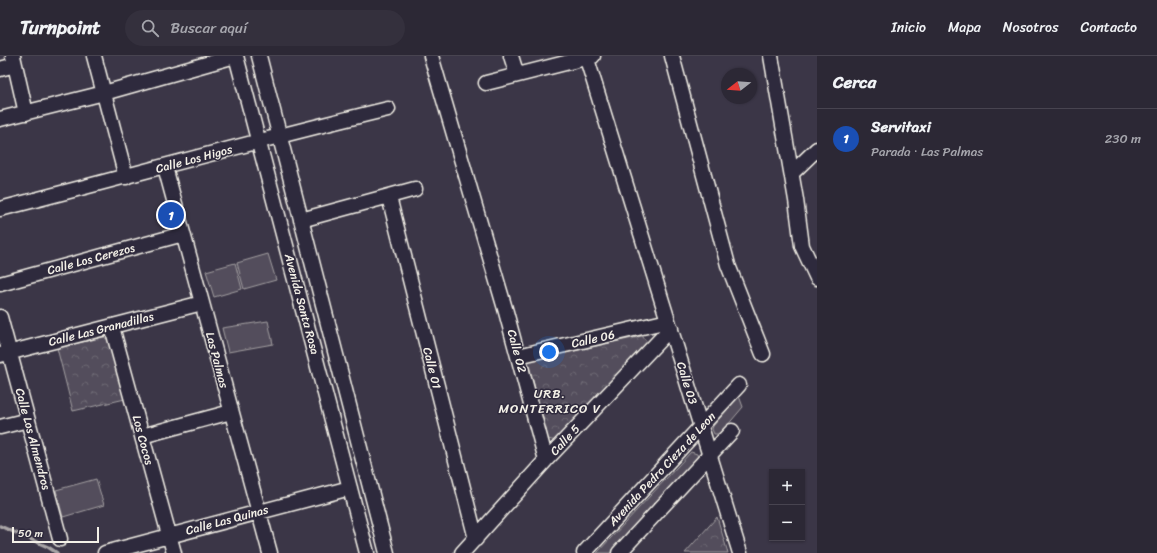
<!DOCTYPE html>
<html lang="es">
<head>
<meta charset="utf-8">
<style>
  :root { --surface:#2c2835; --page:#34303d; --text:#f1f3f6; --muted:#a6a6ad; --line:#484450; --accent:#ff9aa2 }
  body { margin:0; font-family:Sriracha,sans-serif; background:var(--page); color:var(--text) }
  .controls { position:absolute; right:12px; bottom:12px; display:grid; overflow:hidden; border-radius:0px; box-shadow:0 1px 3px #0004 }
  .controls button { width:36px; height:36px; display:grid; place-items:center; padding:0; border:0; border-bottom:1px solid var(--line); background:var(--surface); color:var(--text); font:20px sans-serif }
  .compass { position:absolute; left:721px; top:12px; width:36px; height:36px; border-radius:50%; background:var(--surface); box-shadow:0 1px 3px #0004; rotate:253deg }
  .scale { position:absolute; left:12px; bottom:10px; width:87px; box-sizing:border-box; padding-left:4px; border:2px solid #f4f1e8; border-top:0; font-size:11px; line-height:14px; white-space:nowrap; color:#f4f1e8; -webkit-text-stroke:3px #2f2a3d; paint-order:stroke }
  .you { position:absolute; left:549px; top:296px; width:14px; height:14px; margin:-10px; border:3px solid #fff; border-radius:50%; background:#1a73e8; box-shadow:0 0 0 6px #1a73e833 }
  .badge { display:grid; place-items:center; width:26px; height:26px; border-radius:50%; background:var(--accent); color:#fff; font-size:13px; font-weight:700 }
  .pin { position:absolute; translate:-50% -50%; border:2px solid #fff; box-shadow:0 1px 4px #0006 }
  .list { margin:0; padding:0; list-style:none }
  h2 { display:flex; justify-content:space-between; align-items:center; height:52px; margin:0; padding:0 16px; font-size:17px }
  h2 small { font-size:13px; font-weight:400; color:var(--muted) }
  .list li { display:grid; grid-template-columns:26px 1fr auto; gap:12px; align-items:center; box-sizing:border-box; height:60px; padding:0 16px; border-top:1px solid var(--line) }
  .list b { display:block; font-size:15px; white-space:nowrap }
  .list p { margin:0; font-size:13px; white-space:nowrap; color:var(--muted) }
  .list em { font-size:13px; font-style:normal; color:var(--muted) }
  .icon { flex:none; width:22px; height:22px; fill:none; stroke:currentColor; stroke-width:2; stroke-linecap:round; stroke-linejoin:round }
  .map { position:relative; flex:none; width:817px; height:497px; overflow:hidden }
  header { display:flex; align-items:center; gap:24px; box-sizing:border-box; height:56px; padding:0 20px; background:var(--surface); border-bottom:1px solid var(--line) }
  header strong { font-size:19px }
  nav { display:flex; gap:22px; margin-inline-start:auto; font-size:14px }
  .search { width:280px; height:36px; background:var(--page); display:flex; align-items:center; gap:10px; box-sizing:border-box; padding:0 14px; border-radius:22px; color:var(--muted); font-size:15px }
  main { display:flex }
  aside { flex:1; background:var(--surface) }
  .map>svg:first-child { display:block }
</style>
</head>
<body>
<header>
<strong>Turnpoint</strong>
<div class="search"><svg class="icon" aria-label="search" viewBox="0 0 24 24"><circle cx="10" cy="10" r="6"/><path d="M15 15l6 6"/></svg>Buscar aquí</div>
<nav><a>Inicio</a><a>Mapa</a><a>Nosotros</a><a>Contacto</a></nav>
</header>
<main>
<div class="map">
<svg width="817" height="497" viewBox="0 0 817 497">
  <defs>
    <pattern id="park-crowns" width="20" height="18" patternUnits="userSpaceOnUse"><rect width="20" height="18" fill="#534e5c"/><path d="M2 6a3 3 0 1 1 6 0M12 15a3 3 0 1 1 6 0" fill="none" stroke="#6c6873"/></pattern>
  </defs>
  <rect width="100%" height="100%" fill="#3b3647"/>
  <filter id="ink" filterUnits="userSpaceOnUse"><feTurbulence type="fractalNoise" baseFrequency=".025" numOctaves="2"/><feDisplacementMap in="SourceGraphic" scale="8" xChannelSelector="R" yChannelSelector="G"/><feConvolveMatrix kernelMatrix="1 2 1 2 8 2 1 2 1" color-interpolation-filters="sRGB"/></filter>
  <g filter="url(#ink)">
    <path fill="url(#park-crowns)" stroke="#a4a0a2" d="M642 280 648 287 556 385 548 383 528 305Z
      M104 281 110 285 125 343 73 355 57 292Z
      M717 461 728 497H685Z"/>
    <path fill="#534e5c" stroke="#a4a0a2" d="M268 198 276 224 244 233 237 207Z
      M235 207 242 233 214 241 206 215Z
      M268 265 273 288 228 296 222 272Z
      M739 340 743 351 720 378H714L712 373 713 370Z
      M691 396 697 398 698 402 613 497H597Z
      M96 423 104 449 63 461 56 434Z"/>
    <g fill="none" stroke-linecap="round" stroke-linejoin="round">
      <path stroke="#aaa6a7" stroke-width="3.5" d="M0 470 48 491 57 497"/>
      <g stroke="#f4f1e8" stroke-width="17">
        <path id="minor" d="M13 0 26 57
          M94 0 126 121
          M236 0 367 497
          M259 0 387 497
          M431 0 506 256 546 404
          M511 0 517 19
          M586 0 740 497
          M672 0 728 209 763 298
          M771 0 796 144 802 190 817 222
          M0 13 15 9
          M486 27 593 0
          M0 63 104 37 235 0
          M165 111 270 497
          M792 117 817 93
          M389 141 476 483
          M0 153C129 120 258 84 388 53
          M301 164 415 133
          M0 228 183 178
          M0 261 60 483
          M112 271 174 497
          M0 299 202 247
          M518 300 668 265
          M0 371 28 364
          M142 380 231 356
          M105 497 350 432
          M462 497 546 404 671 272
          M584 497 739 329
          M619 497 732 375"/>
      </g>
      <use href="#minor" stroke="#2f2a3d" stroke-width="14"/>
    </g>
  </g>
  <g text-anchor="middle" dominant-baseline="central" stroke-width="3" stroke-linejoin="round" paint-order="stroke">
    <g font-size="12" fill="#f4f1e8" stroke="#2f2a3d">
      <text transform="translate(194 103) rotate(-15)">Calle Los Higos</text>
      <text transform="translate(91 203) rotate(-15)">Calle Los Cerezos</text>
      <text transform="translate(302 248) rotate(75)">Avenida Santa Rosa</text>
      <text transform="translate(101 273) rotate(-14)">Calle Las Granadillas</text>
      <text transform="translate(593 283) rotate(-13)">Calle 06</text>
      <text transform="translate(517 295) rotate(75)">Calle 02</text>
      <text transform="translate(217 304) rotate(75)">Las Palmas</text>
      <text transform="translate(432 312) rotate(76)">Calle 01</text>
      <text transform="translate(687 327) rotate(73)">Calle 03</text>
      <text transform="translate(33 383) rotate(75)">Calle Los Almendros</text>
      <text transform="translate(143 384) rotate(75)">Los Cocos</text>
      <text transform="translate(565 384) rotate(-47)">Calle 5</text>
      <text transform="translate(662 413) rotate(-47)">Avenida Pedro Cieza de Leon</text>
      <text transform="translate(227 464) rotate(-15)">Calle Las Quinas</text>
    </g>
    <g font-size="13" letter-spacing="1" fill="#f4f1e8" stroke="#2f2a3d">
      <text x="550" y="337">URB.<tspan x="550" dy="15">MONTERRICO V</tspan></text>
    </g>
  </g>
</svg>
<div class="controls">
<button>+</button>
<button>−</button>
</div>
<svg class="compass" viewBox="-18 -18 36 36"><path d="M0-13l5 13h-10z" fill="#e53935"/><path d="M0 13l5-13h-10z" fill="#a6a6ad"/></svg>
<div class="scale">50 m</div>
<div class="you"></div>
<div class="pin badge" style="left:171px;top:159px;background:#1a4fb4">1</div>
</div>
<aside>
<h2>Cerca<small></small></h2>
<ul class="list">
<li><span class="badge" style="background:#1a4fb4">1</span><div><b>Servitaxi</b><p>Parada · Las Palmas</p></div><em>230 m</em></li>
</ul>
</aside>
</main>
</body>
</html>
